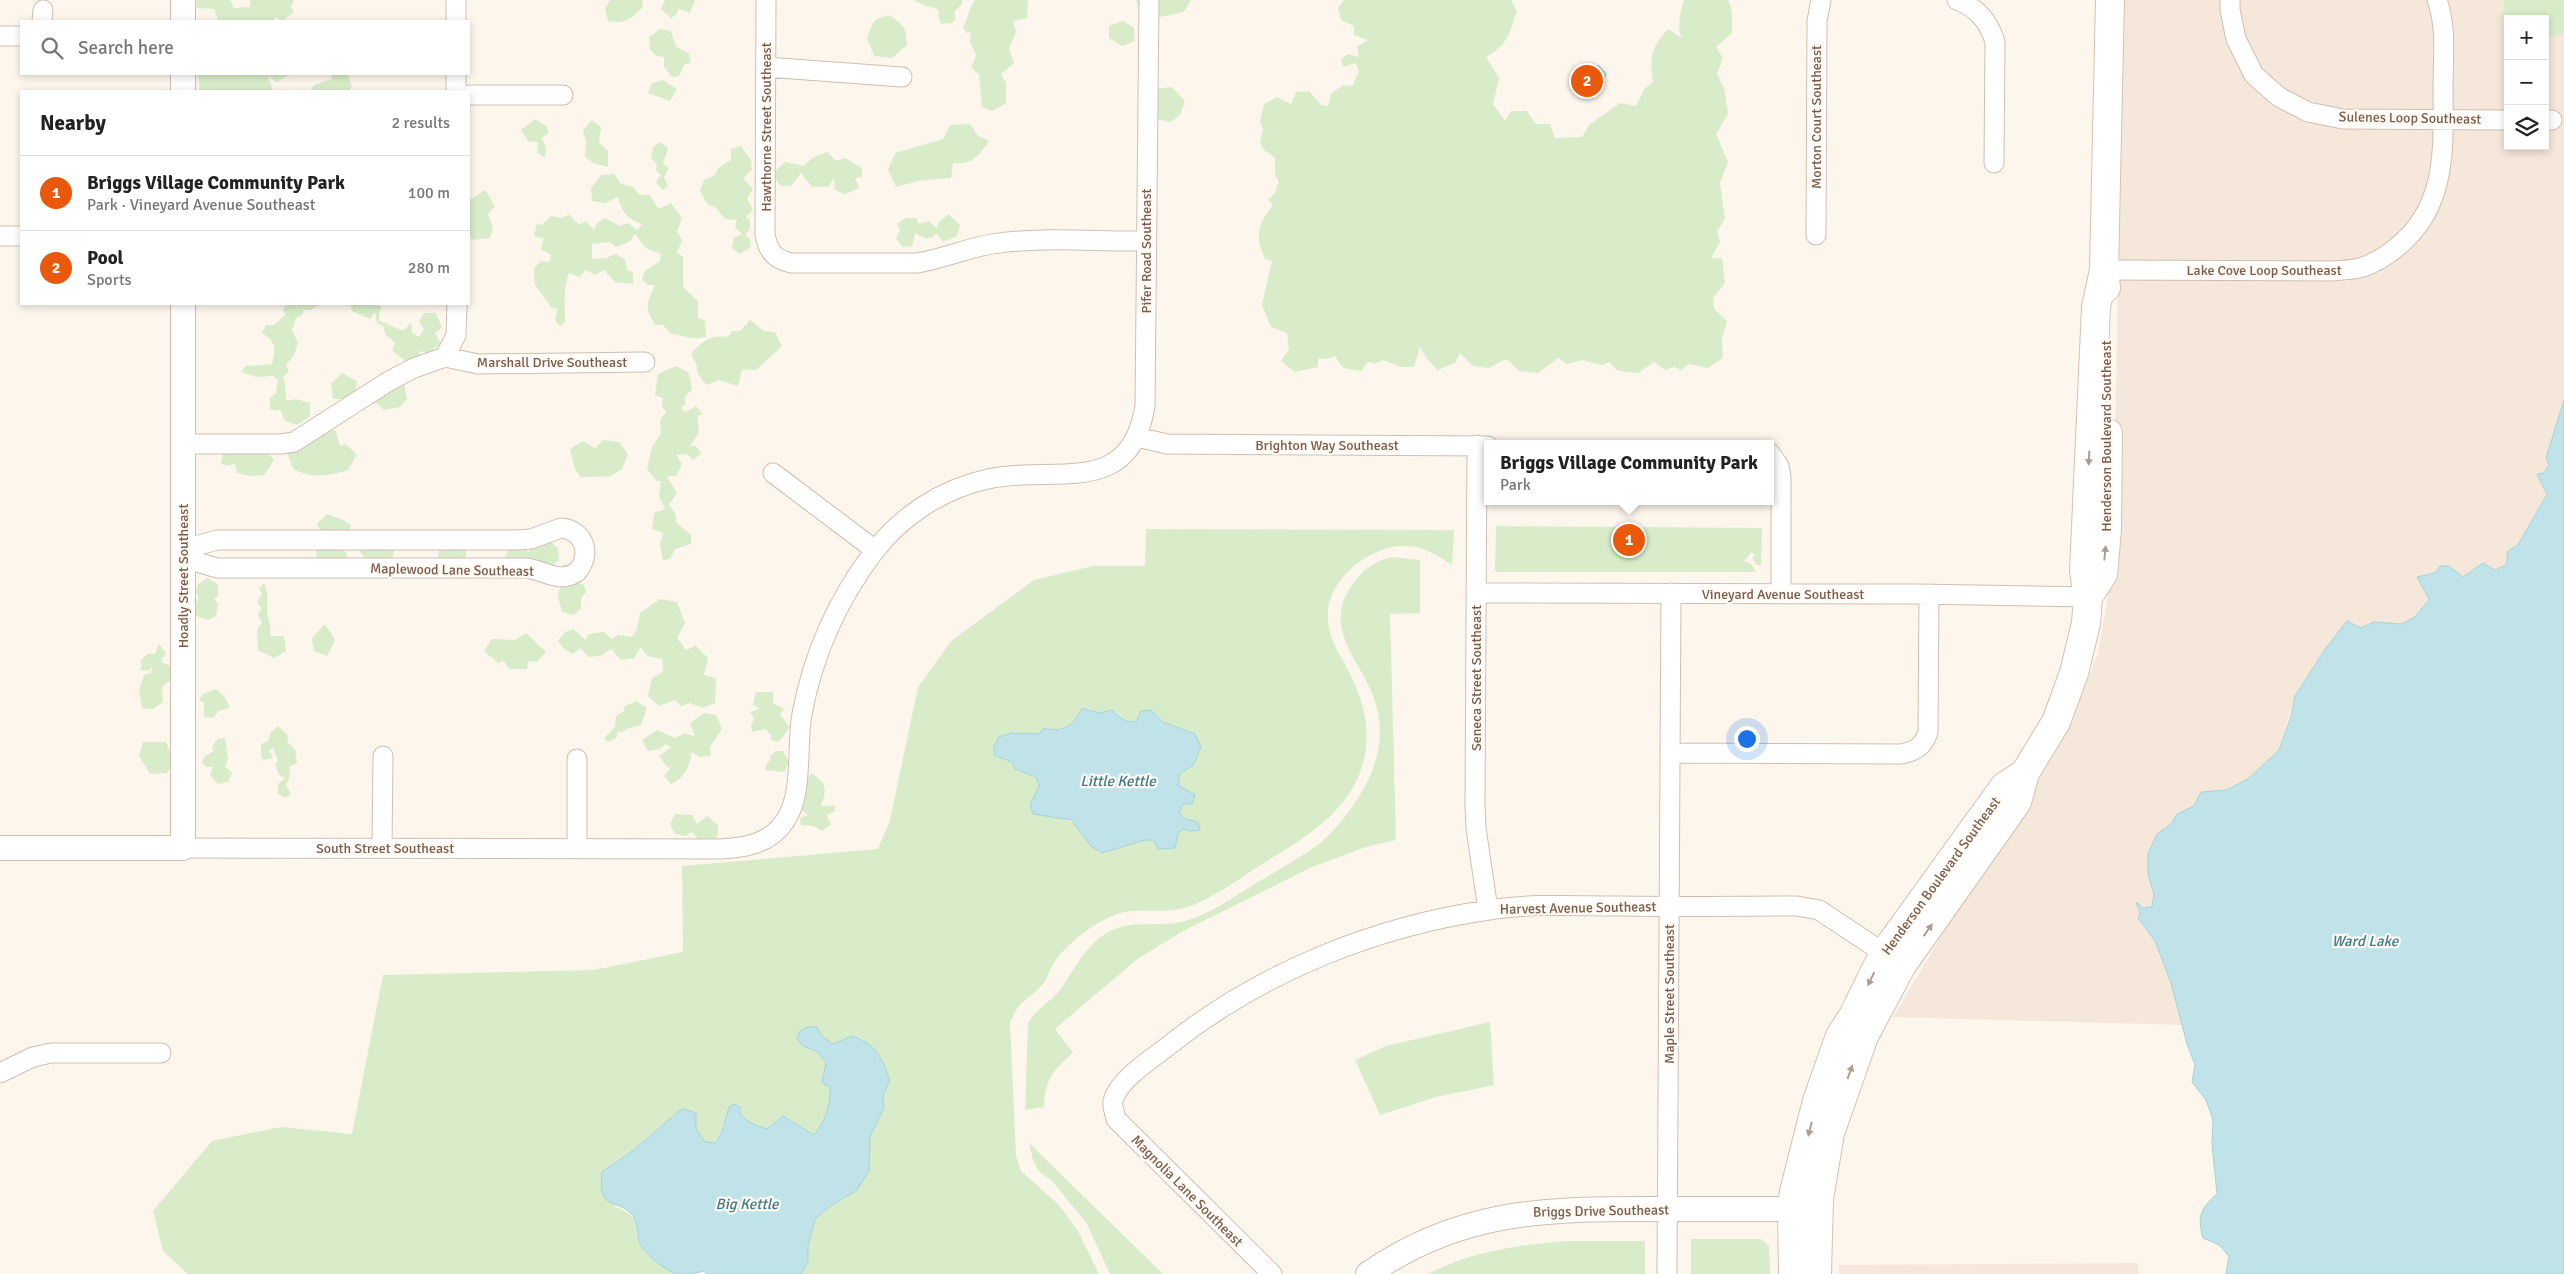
<!DOCTYPE html>
<html lang="en">
<head>
<meta charset="utf-8">
<style>
  :root { --surface:#fff; --page:#f6f6f6; --text:#222; --muted:#767676; --line:#e0e0e0; --accent:#ea580c }
  body { margin:0; font-family:Signika,sans-serif; background:var(--page); color:var(--text) }
  .controls { position:absolute; right:15px; top:15px; display:grid; overflow:hidden; border-radius:0px; box-shadow:0 2px 8px #0003 }
  .controls button { width:45px; height:45px; display:grid; place-items:center; padding:0; border:0; border-bottom:1px solid var(--line); background:var(--surface); color:var(--text); font:25px sans-serif }
  .you { position:absolute; left:1746px; top:738px; width:18px; height:18px; margin:-12px; border:4px solid #fff; border-radius:50%; background:#1a73e8; box-shadow:0 0 0 8px #1a73e833 }
  .badge { display:grid; place-items:center; width:32px; height:32px; border-radius:50%; background:var(--accent); color:#fff; font-size:16px; font-weight:700 }
  .pin { position:absolute; translate:-50% -50%; border:2px solid #fff; box-shadow:0 1px 5px #0006 }
  .popup { position:absolute; left:1484px; top:440px; width:290px; height:65px; box-sizing:border-box; display:grid; place-content:center; border-radius:0px; background:var(--surface); filter:drop-shadow(0 1px 4px #0005); font-size:16px; white-space:nowrap; color:var(--muted) }
  .popup b { font-size:19px; color:var(--text) }
  .popup::after { content:''; position:absolute; left:50%; top:100%; margin-left:-10px; border:10px solid transparent; border-top-color:var(--surface) }
  .list { margin:0; padding:0; list-style:none }
  h2 { display:flex; justify-content:space-between; align-items:center; height:65px; margin:0; padding:0 20px; font-size:21px }
  h2 small { font-size:16px; font-weight:400; color:var(--muted) }
  .list li { display:grid; grid-template-columns:32px 1fr auto; gap:15px; align-items:center; box-sizing:border-box; height:75px; padding:0 20px; border-top:1px solid var(--line) }
  .list b { display:block; font-size:19px; white-space:nowrap }
  .list p { margin:0; font-size:16px; white-space:nowrap; color:var(--muted) }
  .list em { font-size:16px; font-style:normal; color:var(--muted) }
  .icon { flex:none; width:28px; height:28px; fill:none; stroke:currentColor; stroke-width:2; stroke-linecap:round; stroke-linejoin:round }
  .map { position:relative; flex:none; width:2564px; height:1274px; overflow:hidden }
  .search { position:absolute; background:var(--surface); box-shadow:0 2px 8px #0003; left:20px; top:20px; width:450px; height:55px; display:flex; align-items:center; gap:12px; box-sizing:border-box; padding:0 18px; border-radius:0px; color:var(--muted); font-size:19px }
  .panel { position:absolute; background:var(--surface); box-shadow:0 2px 8px #0003; left:20px; top:90px; width:450px; height:215px; border-radius:0px }
  .map>svg:first-child { display:block }
</style>
</head>
<body>
<div class="map">
<svg width="2564" height="1274" viewBox="0 0 2564 1274">
  <rect width="100%" height="100%" fill="#fdf6ec"/>
  <path fill="#f5e8da" fill-rule="evenodd" d="M2123 0H2564V400L2549 465 2544 473 2547 493 2518 545 2508 551 2506 565 2495 571 2483 563 2463 577 2449 566 2416 616 2402 624 2374 622 2326 648 2295 696 2279 750 2249 778 2227 790 2201 792 2194 806 2177 814 2172 823 2157 834 2148 854V874L2154 894 2152 907 2143 908 2137 903 2140 914 2138 918 2155 941 2171 983 2183 1025 1893 1017 2074 714 2098 653 2113 567ZM2508 19H2545V146H2508Z
    M2138 1263V1274H1839V1265Z"/>
  <path fill="#d8ecc9" fill-rule="evenodd" d="M196 0H230L234 8 250 7V0H294L291 7 294 12 283 20 275 17 273 21 218 20 214 9 197 8Z
    M610 0H642L643 7C632 18 624 25 608 21L605 9Z
    M665 0H695L690 13 678 9 676 15 671 18 661 9Z
    M914 0H962V4L954 12 956 19 952 23 941 24 938 16 939 10C930 6 922 6 914 0Z
    M975 0H1028L1027 18 1013 21 1016 32 1009 49 1014 63 1001 74 1006 83V103L992 111 982 107 979 74 971 68 976 55 970 42 971 32 966 33 963 27C969 18 968 9 975 0Z
    M1136 0H1191L1184 12 1160 17 1140 12Z
    M1344 0H1511L1517 11C1509 34 1508 45 1486 57L1499 78 1493 104 1505 121 1511 111H1527L1536 124H1550L1555 138 1582 137 1589 125 1620 103 1636 106 1645 88 1653 82C1649 59 1651 47 1668 29L1682 38C1676 28 1681 11 1684 0H1728L1732 11V33L1716 47 1723 58 1717 74 1724 88 1728 114 1716 134 1728 162 1720 183 1725 219 1717 231 1720 242 1711 258H1722L1725 283 1713 298 1714 309 1727 321 1722 338 1723 358 1708 368 1689 364 1681 370 1674 367 1665 370 1654 362 1638 373 1618 371 1609 362 1602 365 1582 360 1567 364 1558 358 1538 373 1520 371 1506 359 1489 368 1473 366 1460 353 1455 363 1438 370 1427 359 1420 347 1414 367H1401L1383 360 1375 364 1368 362 1361 371 1343 368 1335 356 1327 359 1318 358V367L1295 372 1281 361 1289 349 1287 333 1271 327 1262 305 1272 261 1265 259C1254 236 1258 224 1273 205L1268 199 1275 193 1279 181 1275 175V158L1263 149 1260 142 1263 130 1260 121 1264 104 1277 97 1291 104 1296 92 1309 91 1321 105 1328 106 1331 94 1342 86 1354 85V81L1359 72 1356 63 1343 67 1341 59 1348 54 1359 57 1357 47 1368 40 1354 35V26L1341 20 1338 8Z
    M2502 0H2564V33L2545 38V19H2508V26L2500 17 2505 6Z
    M889 15C904 26 906 25 907 45L892 58 874 56 867 38C874 21 871 20 889 15Z
    M1123 21 1134 28 1135 41 1122 46 1109 38V26Z
    M660 29 671 31 676 47 689 53 691 63 685 64 679 76 672 77 664 67V57L657 56 650 50 649 37Z
    M198 74H290L277 82 268 76 273 91H200Z
    M330 74H350L348 75 352 87 348 91H310L314 85 332 79Z
    M663 80 677 89 670 101 648 93 652 83Z
    M1172 87 1185 101 1180 115 1170 122 1156 119 1154 89Z
    M535 119 546 126 549 132 542 138 546 148 545 158 537 152 538 142 528 141 521 130Z
    M592 120 601 127 599 143 608 151V167L593 163 585 157 586 142 583 130Z
    M970 124 978 136 989 141C979 156 972 165 953 163L951 178 918 181 896 187 888 170 895 153 943 139 950 125Z
    M661 142 668 149 663 163 669 168 664 178 668 186 662 190 656 182 661 175 656 171 657 164 651 158 653 147Z
    M741 146 751 160 752 170 743 178 753 189 747 199 753 210 746 217 750 221V229L745 234 751 241 750 248 740 254 732 248 734 238 742 234 735 227 737 220 725 219 715 207 707 204 700 191 704 180 715 175 718 168 731 160V149Z
    M827 152 836 161 845 158 862 168V177L855 178 859 188 845 194 835 190 834 178 828 187H812L801 173 791 186H781L772 174 785 162 804 166 812 158Z
    M614 174 621 184 633 187 640 195H650L658 209 671 203 682 218 677 231 682 240 677 252 683 257V287L698 301V318L705 321 706 337C692 341 686 335 671 334L663 325H655C644 306 647 304 655 285H648L642 279 645 271 660 261 661 254 646 248 635 234 629 242 616 247 609 242 592 244V259L606 258 616 254 625 259 627 270 633 272V284L615 282 604 270 595 275 586 270 579 277 569 273C563 288 565 306 565 322L560 326 555 321 557 309 552 308 535 285 534 268 541 261 549 262 551 255 541 249 544 238H539L534 235 537 224 542 225 551 216 563 218 569 214 579 225 586 221 594 230 596 224 605 218 620 226 628 223 637 230 642 224C628 220 621 211 618 197L605 203 592 201 591 188 601 175Z
    M485 190 495 206 488 214 493 227 490 238 472 240 469 233V200Z
    M949 214 960 225 957 236 943 242 936 233 934 237 926 239 915 233 912 246 902 247 896 238 900 230 897 224 905 218H916L919 224 929 221 937 229 938 223Z
    M287 304H320L311 310H303V315L296 318 292 330 298 343 294 355 286 365 289 371 283 378C287 385 284 392 287 401L296 399 310 403V416L297 425 285 421 280 409 278 411 270 409V398L276 393 278 381 274 376 257 377 241 372 246 366 272 364C276 349 276 341 262 333L266 325H274L286 314 283 310Z
    M350 304H377L382 308 379 313V321C389 323 394 329 404 330L411 323 412 333 419 337 424 329 419 322 424 313H436L442 328 435 333 441 344 428 353 420 351 419 359 405 361 392 350 395 343 385 334 384 327 377 323 375 312 370 319 352 311Z
    M750 320 764 331 775 332 782 346 756 370 742 369 738 386 719 380 706 385 697 372V366L691 354C703 341 710 335 728 337L732 331H740Z
    M676 366 689 373 692 389 685 397V405L681 407 685 412 696 406 703 414 697 416 699 432 690 446H696L701 454 693 460 687 454 676 455 682 464 676 476H667L677 493 669 505 676 515V522L691 535V544L675 549 670 559 663 560 660 544 663 533 652 529 654 513 665 509 659 496 661 481H657L647 469 652 447 661 433 660 420 666 412 662 406 663 398 655 395 658 374Z
    M342 373 357 381 354 399H333L331 384Z
    M404 384 407 399 400 407 384 410 373 400Z
    M316 423 336 431 340 446 345 444 357 454 348 470C328 476 313 479 293 469L287 452Z
    M603 440 619 442 628 454 622 469 609 477C598 475 591 478 580 477L575 469 570 449 583 441 595 448Z
    M262 447 274 460 264 475 250 476 237 473 235 463 230 466 221 464 223 453 233 448Z
    M327 514 341 519 351 525 348 539 334 543 346 552 347 560 317 564 316 551 327 544 317 524Z
    M1496 526 1762 528 1761 565H1757L1752 558 1755 555 1752 552 1744 561 1751 564 1756 572H1497L1495 570Z
    M1146 529 1454 530 1452 565C1438 556 1423 546 1406 546 1370 545 1325 580 1328 619 1329 642 1342 656 1351 676 1370 714 1374 755 1350 792 1328 827 1287 848 1253 870 1232 884 1212 898 1188 907 1170 913 1148 909 1129 911 1103 915 1070 940 1055 961 1050 968 1048 978 1042 985 1036 993 1026 998 1019 1006 1015 1011 1012 1018 1010 1023L1016 1156 1021 1171 1060 1206 1078 1231 1099 1274H801L808 1261V1246L815 1219 829 1207 845 1199 868 1150 870 1137 884 1108 883 1096 890 1080 842 1041 832 1044 821 1035 803 1046 818 1052 826 1064 822 1083 830 1087C831 1104 825 1122 814 1135L784 1116 767 1129 755 1126 729 1107 722 1132 715 1143 705 1142 696 1129V1113L678 1112 635 1149 602 1172 615 1207C644 1217 630 1224 640 1245 646 1258 665 1267 677 1274H188L163 1251 153 1211 212 1141 281 1127 352 1134 383 975 594 970 683 952 682 866 878 849 890 820 918 687 951 641 1034 580 1093 566H1145ZM1089 709 1099 713 1112 710C1129 728 1136 722 1156 714L1163 722 1195 734 1193 766 1180 773 1178 786 1183 804 1179 813 1186 819 1198 822 1183 829 1178 834 1145 840 1102 853C1082 831 1075 816 1043 816L1030 805 1039 786 1036 777 1015 769 1012 762 994 755 1027 734H1040L1044 728C1065 733 1074 722 1089 709Z
    M370 536 395 546 392 559 370 565 360 552Z
    M545 537 558 548 559 560 548 569 513 566 505 556 512 545H520L529 552 531 543Z
    M439 545 466 546V564L450 566 438 558Z
    M1392 557 1420 560V613L1390 614 1396 840 1366 847 1312 867 1183 931 1136 960 1055 1029 1073 1053C1053 1070 1045 1079 1044 1107L1025 1110 1028 1023C1036 1009 1049 1003 1059 991 1075 970 1085 944 1110 931 1133 919 1160 928 1185 921 1210 914 1235 896 1258 882 1278 870 1300 858 1319 844 1331 834 1343 820 1352 807 1373 777 1386 746 1377 708 1367 665 1320 632 1351 587 1361 571 1374 561 1392 557Z
    M208 578 218 585V596L214 599 218 604 216 616 208 620 196 616 194 605 199 598 196 592 198 584Z
    M571 580 584 585 586 592 581 598V608L574 615 562 612 558 596 560 587Z
    M264 583C269 594 267 601 267 612 268 621 272 626 270 636H284L286 651 274 658 258 650 257 630 262 622 258 615 261 608 257 602 262 594 259 589Z
    M660 599 677 602 685 623 677 638 686 650 696 646 708 658 704 675 716 678 715 703 702 708 690 703 681 706 675 700 659 706 648 696 652 678 663 672 662 659 647 656 641 647 634 658 621 660 611 649 600 656 588 657 581 648 573 654 564 649 558 641 565 632 574 629 585 640 589 634 604 632 612 639 618 635 632 637 637 629 640 613Z
    M325 624 335 640 327 656 314 651 312 638Z
    M526 633 546 652 537 662 528 661 527 669H509L504 661 498 663 484 651 492 639 515 640Z
    M159 644 166 653 161 662 175 668 171 680 162 687 163 702 153 709 142 708 139 691 144 675 151 673 152 667 148 671 140 670 142 665 140 661 148 654H155Z
    M216 689 225 697 230 708 218 711 214 718 204 717V703L199 700 203 694Z
    M756 692H773V703L784 709 780 715 790 727 779 742 771 740V735L765 729 752 732 751 725 754 719 750 712 760 709 753 705Z
    M636 701 647 708 641 725 626 729 623 732 618 731 616 738 608 742 604 738 615 727 616 716 624 711 625 706Z
    M704 713 716 715 722 729 710 747 711 756 699 757 692 752C690 765 684 779 671 784L664 776 672 766 668 768 659 756 671 747 665 744 660 749 648 751 642 740 657 730 675 738 685 733 695 737 690 723Z
    M278 726 287 734 288 743 295 749 297 763 289 767 290 776 286 785 291 794 285 798 278 794V784L285 778 279 775 275 764 278 761 273 748 269 751 273 758 264 760 261 757V744L268 741 271 732Z
    M225 738 228 760 225 766 232 773 228 782 218 784 210 775 213 767H206L202 763 204 757 214 751 212 746 218 739Z
    M143 742H166L174 761 167 773 150 774 139 756Z
    M776 751H783L789 762 784 772 765 770 766 764 771 760 770 756Z
    M812 773C827 784 827 789 821 806H835V811L826 815 831 824 822 831 813 826 801 825 800 818 808 815 799 808 805 780Z
    M675 814 692 815 697 824 707 816 718 825V835L714 842 700 841 692 832 685 836 675 834 670 824Z
    M1490 1022 1494 1085 1436 1097 1380 1115 1355 1060 1386 1046Z
    M1029 1143 1163 1274H1110L1087 1224 1053 1182 1039 1171 1033 1160Z
    M1691 1239H1761L1769 1246 1770 1274H1691Z
    M1567 1241H1645V1274H1428C1472 1251 1519 1245 1567 1241Z"/>
  <path fill="#bfe3e8" stroke="#a5d3da" d="M1598 65 1606 73V76L1589 94H1586L1573 82V79L1579 73 1587 75Z
    M2564 400V1274H2226L2229 1256 2219 1245 2203 1238C2197 1216 2200 1209 2217 1194L2212 1144 2213 1120 2206 1100 2192 1082 2195 1065 2187 1044 2171 983 2155 941 2138 918 2140 914 2136 902 2143 908 2152 907 2154 894 2148 874V854L2157 834 2172 823 2177 814 2194 806 2201 792 2227 790 2249 778 2279 750 2291 716 2295 696 2326 648 2347 621 2361 628 2374 622 2402 624 2416 616 2429 599 2417 577 2435 573 2440 566H2449L2463 577 2483 563 2495 570 2506 565 2508 551 2518 545 2547 494 2537 474 2544 473 2549 465 2546 458Z
    M1082 708 1099 713 1112 710C1120 718 1124 722 1136 722L1141 711 1151 710 1163 722 1195 734 1201 747 1193 766 1180 773 1178 785 1195 795 1192 804H1183L1179 813 1186 819 1198 822 1200 830 1190 831 1183 829 1178 834 1175 848 1158 849 1153 840H1145L1102 853 1091 846 1071 820 1033 814 1030 805 1039 786 1036 777 1015 769 1012 762 994 755V747L999 737 1011 733 1039 734 1044 728C1063 733 1074 726 1082 708Z
    M807 1027H817L821 1035 832 1044 853 1036C877 1046 881 1056 890 1080L883 1096 884 1108 870 1137 869 1171 856 1191 829 1207 815 1219 808 1246V1261L801 1274H708L703 1271C696 1274 684 1274 677 1274 666 1271 646 1255 641 1246 636 1237 638 1224 633 1216 619 1197 597 1214 602 1172L635 1149 678 1112 684 1109 696 1113V1129L705 1142 716 1143 722 1132 729 1107 734 1104 740 1107V1114C748 1123 757 1126 767 1129L783 1116 814 1135C825 1122 831 1104 830 1087L822 1083 826 1063 818 1052 803 1046 797 1039 800 1031Z"/>
  <g fill="none" stroke-linecap="round" stroke-linejoin="round">
    <g stroke="#d1beb0" stroke-width="21">
      <path id="minor" d="M766 0 765 234C768 251 774 259 791 263H917C943 259 967 248 992 244 1042 236 1096 242 1146 241
        M1957 0C1978 8 1989 22 1995 42L1994 163
        M2230 0V10L2236 39 2254 75 2279 97 2308 112 2343 119 2508 120
        M42 21 43 10
        M456 21V0
        M0 36H21
        M766 67 902 77
        M456 91V74
        M469 95H563
        M2545 120H2552
        M1816 235 1817 21 1821 0
        M0 236H21
        M2104 270 2332 271C2342 270 2353 270 2363 267 2380 261 2394 251 2407 238 2448 197 2443 141 2443 87 2443 59 2447 27 2437 0
        M445 357 456 335 457 304
        M1137 437 1167 444 1488 446
        M183 444H281L294 442 389 381 414 368 445 357 478 364 645 362
        M1477 445 1475 805 1476 828 1488 910
        M1770 453 1779 466 1781 477V593
        M773 473 875 550
        M561 528C585 530 592 555 577 572 558 584 545 570 526 568H217L200 563 183 554 199 545 217 540H518L531 539Z
        M1477 593 1916 594 2088 597
        M1670 753 1901 754C1916 751 1922 747 1928 733L1929 594
        M183 848 719 849C744 848 770 844 785 821 804 793 796 747 802 714 813 655 837 601 873 553 901 516 942 489 988 479 1054 464 1130 500 1145 406L1149 0
        M382 848 383 756
        M577 849V759
        M0 1073 33 1057 51 1053H161
        M1272 1274 1116 1119C1115 1114 1112 1106 1113 1101 1118 1079 1155 1057 1172 1043 1262 972 1376 926 1489 910 1532 903 1578 906 1622 906 1680 907 1739 906 1797 906L1819 910 1893 959
        M1667 1274 1671 593"/>
    </g>
    <g stroke="#d1beb0" stroke-width="26">
      <path id="tertiary" d="M183 0V21
        M183 91V74
        M0 848H183V304
        M1368 1274C1457 1212 1539 1209 1644 1209 1693 1209 1743 1209 1792 1209L1809 1212"/>
    </g>
    <g stroke="#d6c0b0" stroke-width="30">
      <path id="secondary" d="M2106 288 2104 270 2110 0
        M2088 597 2103 574 2107 530 2108 433
        M1793 1274 1792 1209 1794 1192 1817 1101 1840 1036 1853 1016 1884 953 2004 787 2025 773
        M1817 1274 1819 1199 1830 1133 1864 1036 1902 965 2017 802 2025 773 2056 722 2074 673 2086 623 2088 597 2084 571 2096 307 2104 270"/>
    </g>
    <use href="#minor" stroke="#fff" stroke-width="19"/>
    <use href="#tertiary" stroke="#fff" stroke-width="24"/>
    <use href="#secondary" stroke="#fff" stroke-width="28"/>
  </g>
  <defs><path id="oneway-solid" d="M-6-.8H1V-3.2L6.5 0L1 3.2V.8H-6Z" transform="scale(1.25)"/></defs>
  <g fill="#af9d94">
    <use href="#oneway-solid" transform="translate(2089 458) rotate(93)"/>
    <use href="#oneway-solid" transform="translate(2105 553) rotate(-85)"/>
    <use href="#oneway-solid" transform="translate(1928 930) rotate(-55)"/>
    <use href="#oneway-solid" transform="translate(1871 979) rotate(116)"/>
    <use href="#oneway-solid" transform="translate(1850 1072) rotate(-70)"/>
    <use href="#oneway-solid" transform="translate(1810 1129) rotate(104)"/>
  </g>
  <g text-anchor="middle" dominant-baseline="central" stroke-width="4.5" stroke-linejoin="round" paint-order="stroke">
    <g font-size="14" fill="#7a5c4d" stroke="#fffaf3">
      <text transform="translate(1816 117) rotate(-90)">Morton Court Southeast</text>
      <text transform="translate(2410 118) rotate(1)">Sulenes Loop Southeast</text>
      <text transform="translate(766 127) rotate(-90)">Hawthorne Street Southeast</text>
      <text transform="translate(1146 251) rotate(-90)">Pifer Road Southeast</text>
      <text x="2264" y="270">Lake Cove Loop Southeast</text>
      <text x="552" y="362">Marshall Drive Southeast</text>
      <text transform="translate(2106 436) rotate(-90)">Henderson Boulevard Southeast</text>
      <text x="1327" y="445">Brighton Way Southeast</text>
      <text transform="translate(452 570) rotate(1)">Maplewood Lane Southeast</text>
      <text transform="translate(183 576) rotate(-90)">Hoadly Street Southeast</text>
      <text x="1783" y="594">Vineyard Avenue Southeast</text>
      <text transform="translate(1476 678) rotate(-90)">Seneca Street Southeast</text>
      <text x="385" y="848">South Street Southeast</text>
      <text transform="translate(1941 876) rotate(-54)">Henderson Boulevard Southeast</text>
      <text transform="translate(1578 908) rotate(-1)">Harvest Avenue Southeast</text>
      <text transform="translate(1669 994) rotate(-90)">Maple Street Southeast</text>
      <text transform="translate(1187 1191) rotate(45)">Magnolia Lane Southeast</text>
      <text transform="translate(1601 1211) rotate(-1)">Briggs Drive Southeast</text>
    </g>
    <g font-size="15" font-style="italic" fill="#437c86" stroke="#fffaf3">
      <text x="1118" y="781">Little Kettle</text>
      <text x="2365" y="941">Ward Lake</text>
      <text x="747" y="1204">Big Kettle</text>
    </g>
  </g>
</svg>
<div class="controls">
<button>+</button>
<button>−</button>
<button><svg class="icon" aria-label="layers" viewBox="0 0 24 24"><path d="M12 4l9 5-9 5-9-5zM3 14l9 5 9-5"/></svg></button>
</div>
<div class="you"></div>
<div class="pin badge" style="left:1629px;top:540px">1</div>
<div class="popup"><b>Briggs Village Community Park</b>Park</div>
<div class="pin badge" style="left:1587px;top:81px">2</div>
<div class="search"><svg class="icon" aria-label="search" viewBox="0 0 24 24"><circle cx="10" cy="10" r="6"/><path d="M15 15l6 6"/></svg>Search here</div>
<section class="panel">
<h2>Nearby<small>2 results</small></h2>
<ul class="list">
<li><span class="badge">1</span><div><b>Briggs Village Community Park</b><p>Park · Vineyard Avenue Southeast</p></div><em>100 m</em></li>
<li><span class="badge">2</span><div><b>Pool</b><p>Sports</p></div><em>280 m</em></li>
</ul>
</section>
</div>
</body>
</html>
